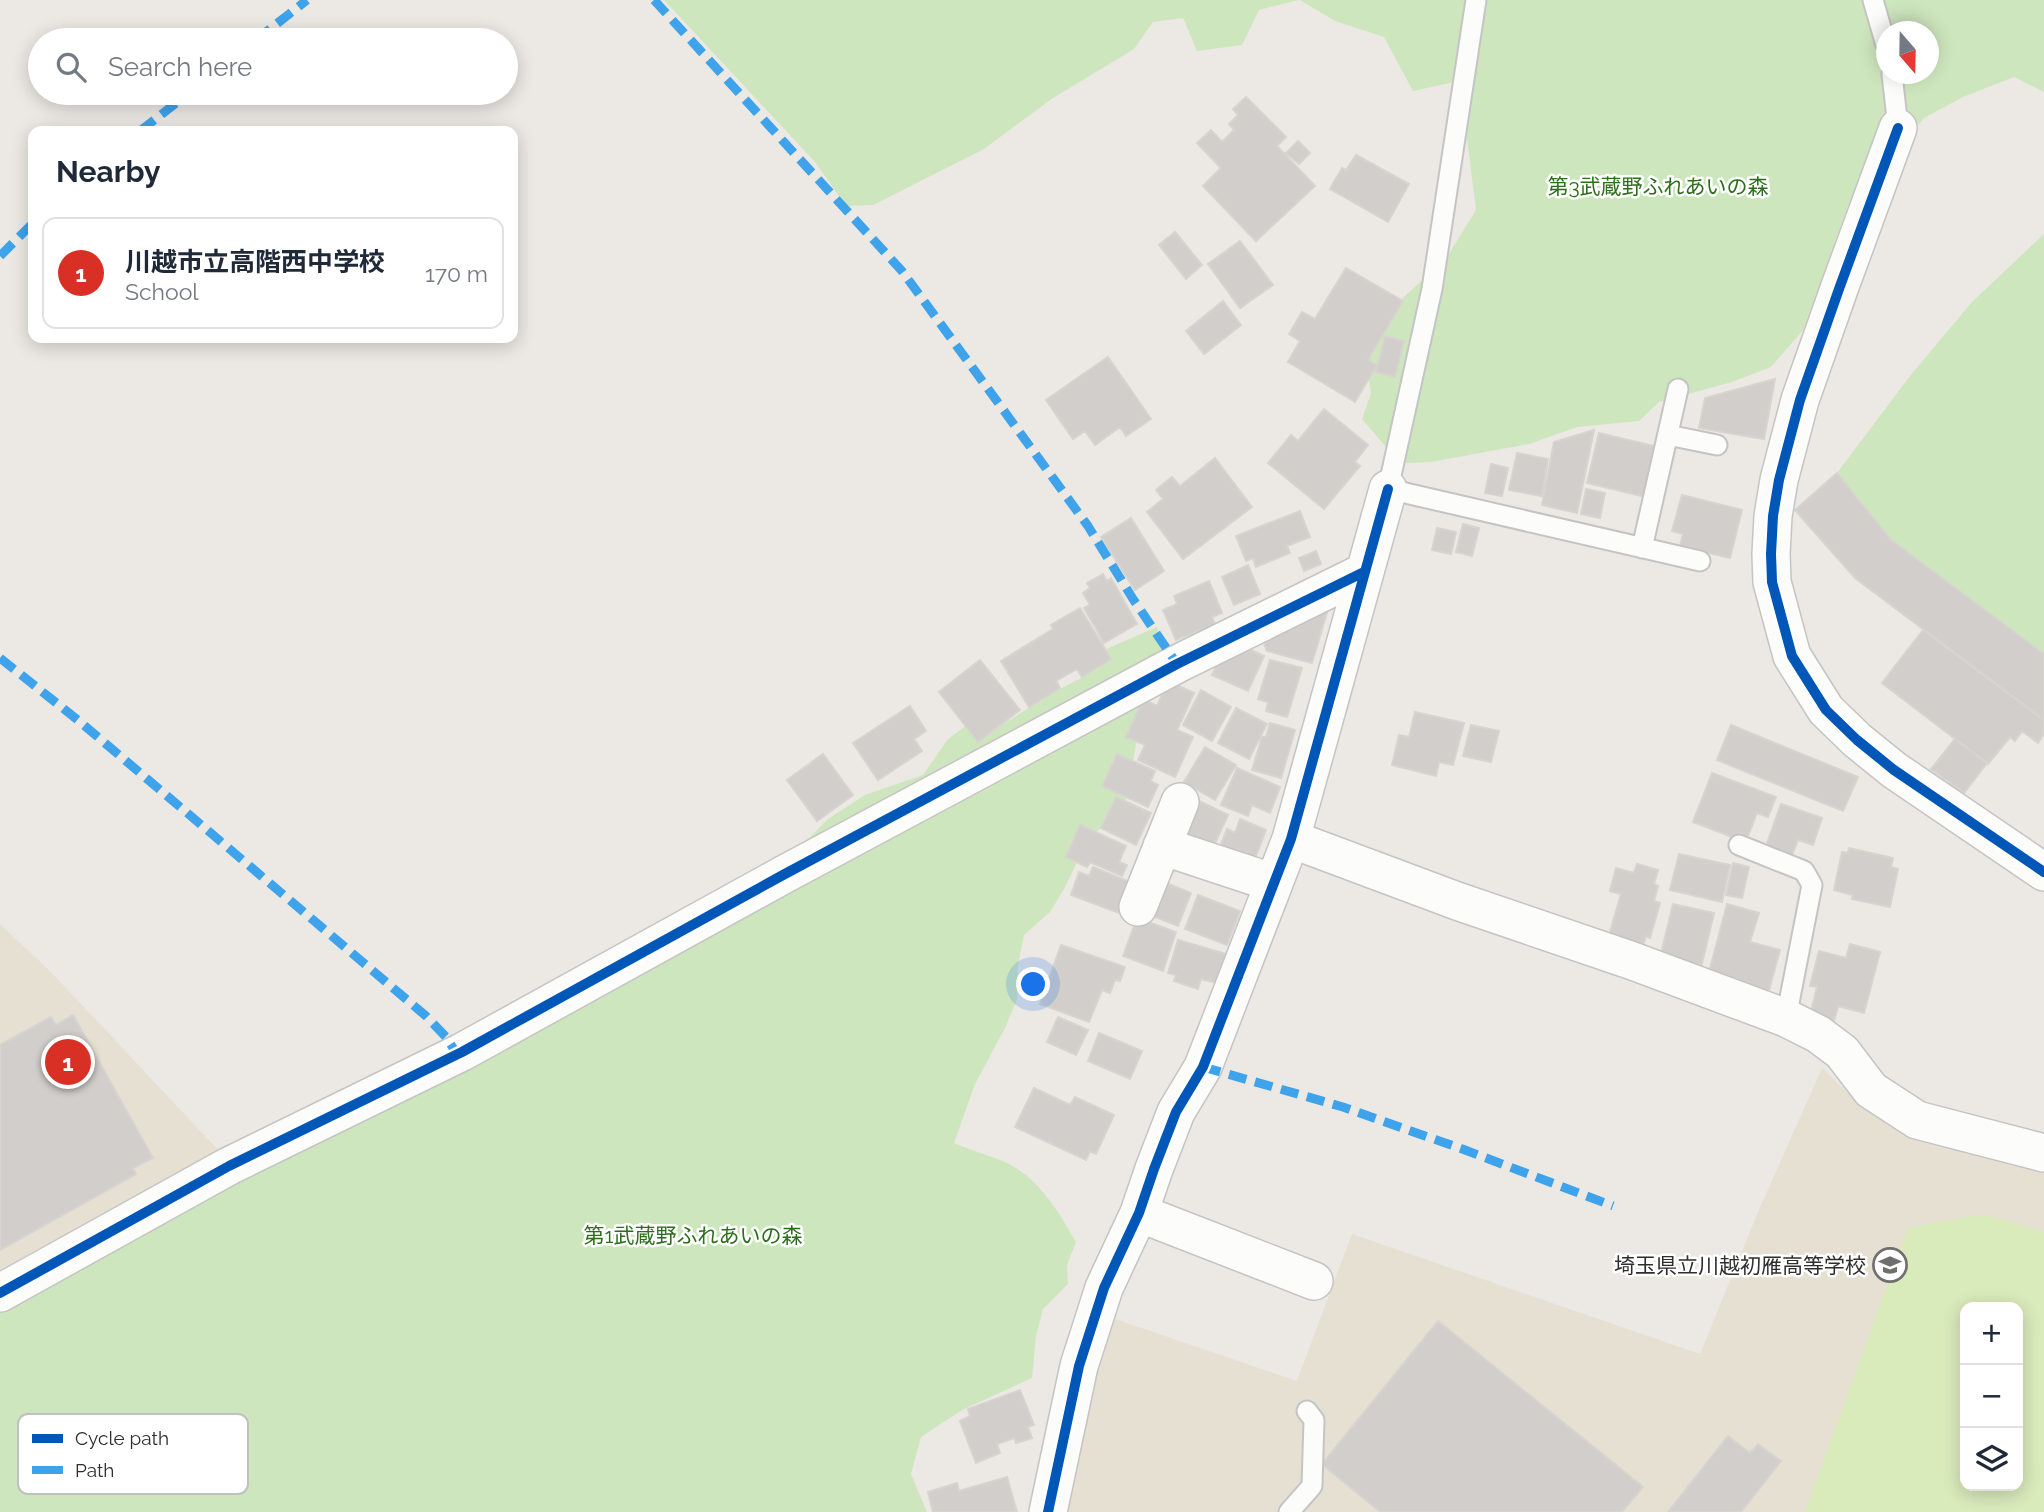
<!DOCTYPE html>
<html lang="en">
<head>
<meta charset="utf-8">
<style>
  :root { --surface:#fff; --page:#f2f2f3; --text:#1f2937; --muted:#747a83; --line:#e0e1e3; --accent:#d93025 }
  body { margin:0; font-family:Raleway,"Noto Sans JP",sans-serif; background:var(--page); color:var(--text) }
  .controls { position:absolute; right:21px; bottom:21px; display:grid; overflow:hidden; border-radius:14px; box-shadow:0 4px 18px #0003 }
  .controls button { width:63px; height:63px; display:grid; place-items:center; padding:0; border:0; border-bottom:2px solid var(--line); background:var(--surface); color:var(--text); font:35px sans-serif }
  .compass { position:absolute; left:1876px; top:21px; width:63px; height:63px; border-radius:50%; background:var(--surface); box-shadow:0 4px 18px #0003; rotate:160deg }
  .you { position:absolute; left:1034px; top:985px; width:24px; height:24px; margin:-18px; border:5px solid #fff; border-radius:50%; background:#1a73e8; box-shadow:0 0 0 10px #1a73e833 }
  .badge { display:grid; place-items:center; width:46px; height:46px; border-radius:50%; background:var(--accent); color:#fff; font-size:23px; font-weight:700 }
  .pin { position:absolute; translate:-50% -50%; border:4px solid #fff; box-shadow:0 2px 7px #0006 }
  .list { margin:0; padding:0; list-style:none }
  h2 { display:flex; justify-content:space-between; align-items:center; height:91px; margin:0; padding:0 28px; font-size:30px }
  h2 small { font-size:23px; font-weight:400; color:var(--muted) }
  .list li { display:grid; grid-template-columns:46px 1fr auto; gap:21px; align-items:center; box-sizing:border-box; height:112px; margin:0 14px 14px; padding:0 14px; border:2px solid var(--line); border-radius:14px }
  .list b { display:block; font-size:26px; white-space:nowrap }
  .list p { margin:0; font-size:23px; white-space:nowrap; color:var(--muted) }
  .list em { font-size:23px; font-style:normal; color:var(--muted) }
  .icon { flex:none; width:38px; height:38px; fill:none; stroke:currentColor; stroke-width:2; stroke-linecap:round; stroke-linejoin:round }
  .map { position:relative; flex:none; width:2044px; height:1512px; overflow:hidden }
  .search { position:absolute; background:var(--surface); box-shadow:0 4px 18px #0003; left:28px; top:28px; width:490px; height:77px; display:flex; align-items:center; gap:18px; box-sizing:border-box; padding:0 24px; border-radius:38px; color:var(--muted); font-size:26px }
  .panel { position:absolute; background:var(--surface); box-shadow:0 4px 18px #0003; left:28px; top:126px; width:490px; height:217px; border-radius:14px }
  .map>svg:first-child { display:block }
</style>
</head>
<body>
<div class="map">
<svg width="2044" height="1512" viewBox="0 0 2044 1512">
  <rect width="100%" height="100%" fill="#ece8e4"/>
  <path fill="#e6e0d3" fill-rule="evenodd" d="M0 924 49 970 222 1154 0 1275Z
    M1822 1068 1866 1110 1892 1127 2044 1170V1512H1068L1097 1371 1115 1319 1297 1381 1352 1234 1700 1354 1758 1212ZM1965 1307H2018V1486H1965Z"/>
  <path fill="#cee6be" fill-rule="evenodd" d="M664 0H1299L1259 10 1242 45 1197 51 1183 18 1153 22 1134 49 1053 98 984 149 873 205 846 206 815 162Z
    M1300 0H2044V92L2014 77 1963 97 1924 118 1848 206 1803 330 1771 367 1732 382 1659 402 1639 421 1577 427 1529 444 1431 462 1407 463 1386 447 1362 419 1371 393 1363 347 1389 311 1447 257 1476 210 1465 122 1473 78 1413 91 1384 37 1335 21ZM1886 32H1928V74H1886Z
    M2044 234V720L1855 578 1795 510 1837 473 1910 376 1972 302Z
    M1157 627 1165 662 1166 685 1143 705 1132 767 1133 782 1125 802 1112 819 1095 833 1080 856 1064 889 1050 912 1024 935 1018 965 1017 999 1005 1028 975 1084 954 1143C970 1150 988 1155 1005 1162 1039 1178 1058 1211 1076 1242L1067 1265 1068 1284 1043 1309 1036 1336 1032 1378 962 1410 921 1437 911 1474 927 1512H0V1275L778 870 828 819 865 795 923 775 948 739 967 725 984 736 1054 692 1085 676 1097 653Z"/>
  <path fill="#d9eabb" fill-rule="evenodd" d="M1984 1214 2044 1232V1512H1805L1908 1228ZM1965 1307H2018V1486H1965Z"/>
  <path fill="#d1cecb" stroke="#d7d4d0" stroke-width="2" d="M1246 97 1286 137 1277 146 1315 186 1256 241 1203 186 1221 168 1197 143 1211 130 1222 142 1234 130 1229 124 1238 115 1233 109Z
    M1298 141 1310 153 1299 164 1286 153Z
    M1356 155 1409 184 1388 222 1330 189 1342 168 1346 170Z
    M1175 232 1202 265 1186 279 1159 245Z
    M1240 241 1273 285 1240 308 1208 264Z
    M1346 268 1403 301 1368 360 1377 365 1355 402 1288 362 1300 341 1289 334 1302 312 1315 319Z
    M1223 301 1241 325 1204 354 1186 331Z
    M1385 336 1404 341 1395 377 1376 372Z
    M1108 357 1151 419 1126 436 1120 427 1095 445 1085 431 1073 439 1046 400Z
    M1775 379 1764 439 1699 428 1705 398Z
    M1324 409 1368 445 1355 462 1360 466 1324 509 1268 463 1291 435 1298 441Z
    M1594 430 1577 513 1542 505 1554 442Z
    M1599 433 1658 447 1646 497 1587 483Z
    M1517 453 1548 459 1542 496 1509 490Z
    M1215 458 1252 507 1183 559 1147 512 1163 499 1156 490 1172 477 1180 486Z
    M1491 464 1508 468 1502 496 1485 493Z
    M1837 473 1891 540 2044 654V720L1855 578 1795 510Z
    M1586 489 1605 493 1600 518 1581 514Z
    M1682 495 1742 510 1730 558 1680 546 1683 534 1672 531Z
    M1300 511 1310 537 1287 546 1290 553 1256 567 1253 558 1246 561 1236 536Z
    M1131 518 1164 571 1135 590 1101 537Z
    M1463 524 1479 528 1472 556 1456 552Z
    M1437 528 1456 532 1451 554 1432 550Z
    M1316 551 1321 564 1304 571 1299 558Z
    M1248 565 1260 594 1234 605 1222 577Z
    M1103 574 1107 581 1111 578 1137 624 1104 643 1084 608 1090 605 1083 593 1090 588 1087 583Z
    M1209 581 1222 613 1212 617 1215 624 1176 640 1163 610 1177 604 1174 596Z
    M1080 608 1111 659 1082 677 1077 669 1056 681 1060 688 1029 707 1001 661 1053 629 1051 625Z
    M1328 609 1312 663 1267 651 1260 633Z
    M1923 630 2044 720V734L2038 743 2022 731 2015 741 2010 737 1988 764 1882 683Z
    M1239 644 1264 656 1248 691 1212 675 1224 650Z
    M980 660 1020 710 978 742 939 692Z
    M1270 660 1302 668 1287 717 1266 711 1268 702 1258 699Z
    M1168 681 1194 693 1177 730 1193 737 1175 777 1138 760 1145 745 1126 737 1143 699 1157 706Z
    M1201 690 1231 707 1212 741 1183 725Z
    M910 706 926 731 914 739 922 751 878 780 853 743Z
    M1236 708 1267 724 1249 759 1218 743Z
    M1415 712 1464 723 1453 765 1439 762 1436 776 1392 765 1399 735 1409 737Z
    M1270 723 1295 730 1281 778 1252 770 1262 737H1266Z
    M1471 725 1499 731 1491 762 1463 756Z
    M1731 725 1858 777 1843 811 1717 760Z
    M1955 739 1987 763 1964 793 1931 769Z
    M1205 747 1236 765 1215 800 1184 782Z
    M823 754 853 795 817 821 787 780Z
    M1117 754 1155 771 1151 781 1158 785 1148 807 1102 786Z
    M1237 768 1280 787 1270 813 1252 805 1248 816 1221 805Z
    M1712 773 1776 797 1768 817 1757 813 1748 836 1740 833 1737 839 1693 822Z
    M1116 797 1151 813 1136 845 1101 828Z
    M1195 799 1228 815 1210 854 1176 838Z
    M1781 804 1822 818 1813 845 1798 840 1791 858 1765 849Z
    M1240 819 1266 830 1252 866 1218 853 1227 829 1235 833Z
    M1080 825 1126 846 1119 862 1127 865 1122 876 1090 862 1087 867 1066 857Z
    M1849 848 1893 858 1891 867 1898 869 1890 907 1852 899 1853 895 1834 890 1842 852 1848 853Z
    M1679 854 1730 865 1722 902 1670 890Z
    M1733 863 1749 867 1742 898 1726 895Z
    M1637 864 1658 870 1654 884 1658 886 1654 901 1660 903 1650 938 1646 936 1643 945 1609 935 1621 894 1610 891 1616 868 1634 873Z
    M1093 867 1132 883 1119 913 1071 895 1079 872 1089 876Z
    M1159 880 1191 893 1178 926 1145 913Z
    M1198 895 1240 911 1227 945 1185 929Z
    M1673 904 1714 913 1700 972 1659 962Z
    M1727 904 1759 913 1750 942 1780 950 1768 994 1707 980Z
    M1137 918 1176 932 1163 971 1123 956Z
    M1178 940 1226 954 1217 983 1201 979 1198 989 1174 981 1176 975 1168 973Z
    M1850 944 1880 952 1864 1013 1838 1006 1834 1021 1810 1015 1817 987 1810 986 1819 951 1846 958Z
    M1061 945 1125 967 1120 981 1115 980 1110 993 1102 990 1089 1022 1040 1004Z
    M73 1015 153 1158 133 1168 136 1174 0 1250V1045L51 1017 56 1025Z
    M1058 1017 1088 1030 1076 1055 1047 1042Z
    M1099 1033 1142 1051 1130 1079 1088 1061Z
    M1034 1088 1070 1105 1075 1097 1114 1115 1096 1154 1090 1151 1086 1160 1015 1127Z
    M1438 1321 1643 1487 1622 1512H1380L1322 1464Z
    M1020 1390 1034 1425 1028 1427 1032 1438 1016 1443 1014 1438 997 1444 1000 1453 976 1463 960 1421 970 1416 968 1409Z
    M1728 1436 1750 1453 1758 1444 1781 1461 1741 1512H1668Z
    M1007 1477 1017 1512H933L928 1492 957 1483 959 1491Z"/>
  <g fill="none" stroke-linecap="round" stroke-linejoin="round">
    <g stroke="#c5c4c5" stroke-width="23">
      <path id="service" d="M1476 0 1432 289 1388 489 1700 561
        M1873 0 1886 45
        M1892 74 1898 128
        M1668 435 1717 445
        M1642 548 1678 389
        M1739 845 1804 871 1812 885 1786 1018
        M1289 1512 1312 1486 1314 1420 1307 1411"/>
    </g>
    <g stroke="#c5c4c5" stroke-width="40">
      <path id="minor" d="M1898 128 1839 289 1800 400 1779 480 1773 516 1771 554 1772 582 1792 656 1826 710 1857 740 1894 770 2044 872
        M1291 839 1457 901 1630 960 1786 1018 1818 1034 1842 1052 1871 1090 1917 1120 2044 1153
        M1162 846 1274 883
        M1138 907 1180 802
        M1139 1213 1314 1281
        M0 1293 229 1166 462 1052 783 875 1177 664 1364 572
        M1048 1512 1079 1366 1104 1288 1139 1213 1154 1169 1176 1112 1203 1067 1291 839 1388 489"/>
    </g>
    <use href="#service" stroke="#fcfcfb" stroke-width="19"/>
    <use href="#minor" stroke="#fcfcfb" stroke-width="37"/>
    <path stroke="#3ea3eb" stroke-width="9" stroke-dasharray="18 9" stroke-linecap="butt" d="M654 0 902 271 1088 526 1133 599 1177 664
      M256 40 307 0
      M140 131 189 93
      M0 256 33 223
      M0 658 79 721 426 1016 446 1037 457 1054
      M1203 1067 1343 1107 1465 1150 1613 1206"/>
    <g stroke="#fff" stroke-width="15">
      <path id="cycleway" d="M1898 128 1839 289 1800 400 1779 480 1773 516 1771 554 1772 582 1792 656 1826 710 1857 740 1894 770 2044 872
        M0 1293 229 1166 462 1052 783 875 1177 664 1364 572
        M1048 1512 1079 1366 1104 1288 1139 1213 1154 1169 1176 1112 1203 1067 1291 839 1388 489"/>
    </g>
    <use href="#cycleway" stroke="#0057b8" stroke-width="10"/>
  </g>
  <defs>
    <g id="school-ring" transform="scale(1.75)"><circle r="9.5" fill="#fff" stroke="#706f6e" stroke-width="1.5"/><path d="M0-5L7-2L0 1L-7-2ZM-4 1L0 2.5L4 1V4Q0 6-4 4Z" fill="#706f6e"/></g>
  </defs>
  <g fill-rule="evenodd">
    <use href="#school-ring" x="1890" y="1265"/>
  </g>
  <g text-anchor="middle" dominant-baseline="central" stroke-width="5" stroke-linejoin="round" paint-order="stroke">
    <g font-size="21" fill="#2c6e1b" stroke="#fff">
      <text x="1658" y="186">第3武蔵野ふれあいの森</text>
      <text x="693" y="1235">第1武蔵野ふれあいの森</text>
    </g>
    <g font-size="21" fill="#2e2e2e" stroke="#fff" text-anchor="end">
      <text x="1866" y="1265">埼玉県立川越初雁高等学校</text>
    </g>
  </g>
  <rect x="18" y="1414" width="230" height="80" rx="10" fill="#fff" stroke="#c0c0c0" stroke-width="2"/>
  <rect x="32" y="1434" width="31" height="9" fill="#0057b8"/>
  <rect x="32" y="1466" width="31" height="8" fill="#3ea3eb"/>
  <g font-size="19" fill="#2e2e2e">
    <text x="75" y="1445">Cycle path</text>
    <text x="75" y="1477">Path</text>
  </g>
</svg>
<div class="controls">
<button>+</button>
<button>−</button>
<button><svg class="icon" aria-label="layers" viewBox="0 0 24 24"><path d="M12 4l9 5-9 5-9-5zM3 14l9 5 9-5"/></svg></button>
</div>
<svg class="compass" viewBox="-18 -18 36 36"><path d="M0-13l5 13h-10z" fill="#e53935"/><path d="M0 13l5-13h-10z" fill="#747a83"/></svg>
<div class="you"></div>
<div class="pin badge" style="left:68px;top:1062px">1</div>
<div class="search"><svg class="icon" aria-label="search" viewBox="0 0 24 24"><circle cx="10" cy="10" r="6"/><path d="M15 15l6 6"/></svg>Search here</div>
<section class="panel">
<h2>Nearby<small></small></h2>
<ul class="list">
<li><span class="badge">1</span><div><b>川越市立高階西中学校</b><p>School</p></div><em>170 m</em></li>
</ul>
</section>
</div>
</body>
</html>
